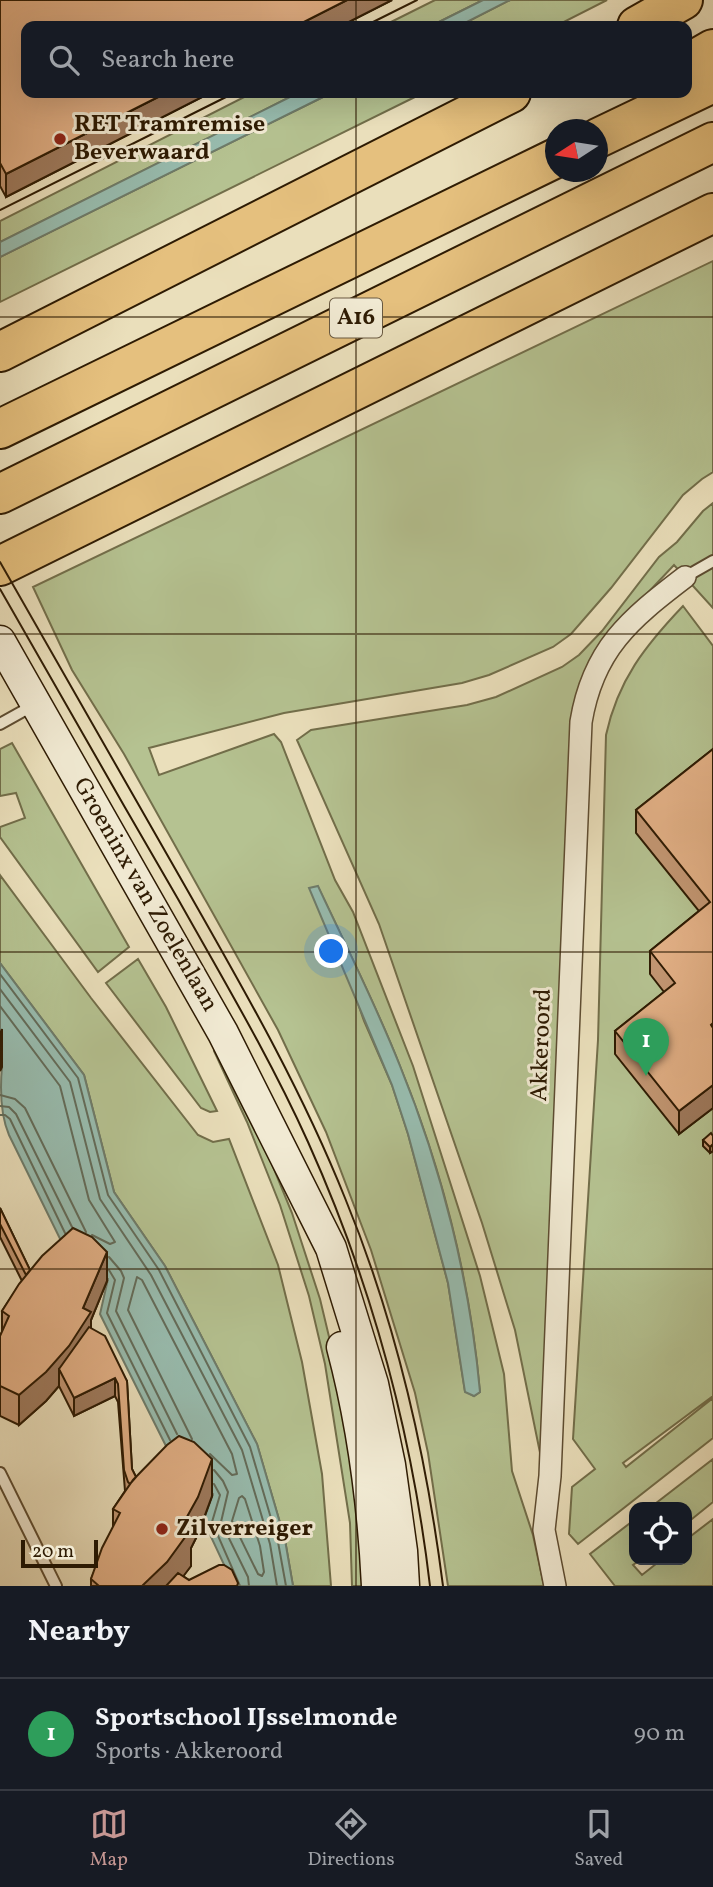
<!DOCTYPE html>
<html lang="en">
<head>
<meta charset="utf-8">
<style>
  :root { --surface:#171b24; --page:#20242c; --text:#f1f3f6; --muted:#9ea1a6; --line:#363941; --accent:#c59692 }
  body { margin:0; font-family:Vollkorn,serif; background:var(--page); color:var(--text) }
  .controls { position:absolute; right:21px; bottom:21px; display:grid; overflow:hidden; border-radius:14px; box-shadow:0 7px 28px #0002 }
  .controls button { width:63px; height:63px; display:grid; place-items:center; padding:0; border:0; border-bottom:2px solid var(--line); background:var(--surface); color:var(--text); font:35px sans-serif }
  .compass { position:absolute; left:545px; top:119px; width:63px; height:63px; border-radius:50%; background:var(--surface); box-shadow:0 7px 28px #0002; rotate:258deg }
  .scale { position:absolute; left:21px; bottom:18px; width:77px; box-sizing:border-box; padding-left:7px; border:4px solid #2e1b03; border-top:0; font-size:19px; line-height:24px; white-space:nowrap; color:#2e1b03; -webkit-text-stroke:5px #f1ead3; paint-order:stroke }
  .you { position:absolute; left:332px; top:952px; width:24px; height:24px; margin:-18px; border:5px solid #fff; border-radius:50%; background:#1a73e8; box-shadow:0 0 0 10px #1a73e833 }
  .badge { display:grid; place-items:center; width:46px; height:46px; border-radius:50%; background:var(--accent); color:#fff; font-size:23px; font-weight:700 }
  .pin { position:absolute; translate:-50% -58px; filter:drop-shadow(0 2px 4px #0008) }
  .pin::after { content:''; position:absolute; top:37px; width:24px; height:21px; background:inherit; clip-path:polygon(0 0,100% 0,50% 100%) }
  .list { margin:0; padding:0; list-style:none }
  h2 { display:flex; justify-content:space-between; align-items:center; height:91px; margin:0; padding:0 28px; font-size:30px }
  h2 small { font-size:23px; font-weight:400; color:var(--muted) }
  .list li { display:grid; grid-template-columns:46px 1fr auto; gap:21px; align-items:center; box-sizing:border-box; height:112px; padding:0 28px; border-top:2px solid var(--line) }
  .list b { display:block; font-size:26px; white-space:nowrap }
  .list p { margin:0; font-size:23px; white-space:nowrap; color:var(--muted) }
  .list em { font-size:23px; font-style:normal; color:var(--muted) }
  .icon { flex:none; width:38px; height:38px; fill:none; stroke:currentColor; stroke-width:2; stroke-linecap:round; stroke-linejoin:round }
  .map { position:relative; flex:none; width:713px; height:1586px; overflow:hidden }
  .search { position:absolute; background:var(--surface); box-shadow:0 7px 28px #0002; left:21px; right:21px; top:21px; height:77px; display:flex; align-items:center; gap:18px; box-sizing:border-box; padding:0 24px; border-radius:14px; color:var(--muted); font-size:26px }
  .sheet { height:203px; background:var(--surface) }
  nav { display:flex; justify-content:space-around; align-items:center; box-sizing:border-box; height:98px; border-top:2px solid var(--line); background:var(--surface); font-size:19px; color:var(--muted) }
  nav a { display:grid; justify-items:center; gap:4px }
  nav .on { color:var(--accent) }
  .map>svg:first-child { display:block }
</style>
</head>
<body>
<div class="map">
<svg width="713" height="1586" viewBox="0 0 713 1586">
  <rect width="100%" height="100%" fill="#eadfbb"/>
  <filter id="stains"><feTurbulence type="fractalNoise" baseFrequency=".00286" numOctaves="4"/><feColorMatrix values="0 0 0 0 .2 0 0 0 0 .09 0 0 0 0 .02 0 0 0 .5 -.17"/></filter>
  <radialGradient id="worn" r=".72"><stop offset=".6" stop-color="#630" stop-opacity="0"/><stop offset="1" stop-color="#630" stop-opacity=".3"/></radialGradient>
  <path fill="#b5c291" stroke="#726e4a" stroke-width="2" fill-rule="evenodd" d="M435 0H483L431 26H383Z
    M510 0H607L556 26H459Z
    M252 93H298L0 242V221Z
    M331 93H423L0 302V257Z
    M713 261V472L702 479 683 495 611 588 571 634 553 647 489 675 462 683 284 713 149 748 159 775 274 734 281 742 335 880 353 912 413 1066 480 1276 504 1374 512 1471 533 1535 544 1586H448L428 1453 415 1393 371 1250 326 1132 278 1030 124 754 72 670 33 587ZM318 887C346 946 376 1005 400 1066 442 1169 470 1281 480 1392L474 1396 465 1391 448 1283 408 1134 392 1085 364 1021Z
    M713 503V608L674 565 626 616 590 669 548 1492 515 1330 482 1223 379 924 297 740 311 730 467 705 496 697 562 667 579 655 602 631 659 557 677 542 703 511Z
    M683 606 713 646V1396L623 1463 626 1467 713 1398V1438L578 1544 569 1534 572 1487 595 1469 573 1439 598 1040 606 735C618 680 645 646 683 606Z
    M12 743 129 947 98 972 0 837V827L25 818 16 793 0 796V749Z
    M0 875 91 998 198 1135 213 1142 229 1139 278 1265 302 1362 322 1474 331 1586H293L285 1540 257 1444 165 1266 114 1192 84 1075 0 963Z
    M138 959 166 1007 217 1111 210 1112 201 1108 106 983Z
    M217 1048 253 1118 292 1213 320 1299 353 1437 368 1586H352L350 1523 325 1364 309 1296 280 1205 247 1122 214 1051Z
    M713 1459V1502L687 1523V1507H651Z
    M713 1519V1586H615L590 1554 634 1520V1560H640L633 1565 642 1575 661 1560H687V1539Z"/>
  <path fill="#98bdb0" stroke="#6e7c6b" stroke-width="2" d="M483 0H510L459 26H431Z
    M298 93H331L0 257V242Z
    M318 886C346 946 376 1005 400 1066 442 1169 470 1282 480 1392L474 1396 465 1392 448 1283 408 1134 392 1085 309 888Z
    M0 963 84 1075 114 1192 165 1266 257 1444 285 1540 293 1586H234L206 1526 202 1525 213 1494 176 1466 100 1314 108 1279 69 1257 9 1135C0 1114 0 1089 2 1066L0 1064Z"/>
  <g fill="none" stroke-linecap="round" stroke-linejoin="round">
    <path stroke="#636c5a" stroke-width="2" d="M0 974 78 1078 108 1195 159 1270 250 1447 278 1542 286 1586
      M0 989 70 1082 100 1199 151 1275 242 1450 270 1544 277 1586
      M0 1006 60 1086 89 1200 115 1242 110 1244 92 1235
      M0 1095 15 1099 25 1108 86 1232
      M0 1106 9 1107 16 1114 72 1227
      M0 1115H5L10 1119 65 1233
      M109 1257 121 1271 124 1278 116 1311 177 1434
      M109 1270 115 1280 107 1313 170 1440
      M192 1439 128 1310 137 1277 142 1280 232 1454 237 1474 232 1475 210 1454
      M214 1470 223 1481 228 1492 221 1522 248 1577 249 1586
      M214 1484 220 1495 212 1522 240 1586
      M242 1496 245 1499 260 1546 264 1572 262 1576 258 1574 232 1521 239 1498Z"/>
    <g stroke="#5d4c31" stroke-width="14">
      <path id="service" d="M685 577 713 561
        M0 724 34 705
        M0 1473 56 1586"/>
    </g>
    <g stroke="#5d4c31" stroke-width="24">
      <path id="minor" d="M555 1586 544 1530 550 1476 581 722C593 649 630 619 685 577"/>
    </g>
    <g stroke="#2e1b03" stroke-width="33">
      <path id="secondary" d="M0 641 223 1033 331 1248 373 1384 390 1465 402 1551 404 1586
        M342 1347C363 1426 373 1505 377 1586"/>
    </g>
    <g stroke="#2e1b03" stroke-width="42">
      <path id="motorway" d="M637 26 683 0
        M687 64 713 49
        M598 138 713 83
        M0 352 511 93
        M0 429 556 158
        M0 494 713 142
        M0 566 713 213"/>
    </g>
    <use href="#service" stroke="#f1ead3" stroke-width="10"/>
    <use href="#minor" stroke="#f1ead3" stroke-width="21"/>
    <use href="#secondary" stroke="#f1ead3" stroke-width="30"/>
    <use href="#motorway" stroke="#e5c07e" stroke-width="38"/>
    <path stroke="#2e1b03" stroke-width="2" d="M365 26 417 0
      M0 210 234 93
      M0 562C62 670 124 778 185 886 243 988 301 1088 345 1198 396 1322 426 1453 443 1586
      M0 589C59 692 118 796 178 899 223 979 270 1058 308 1142 371 1282 412 1433 430 1586"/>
  </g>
  <path fill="#c29672" stroke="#2e1b03" stroke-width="2" d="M0 0H392L6 197 0 186Z
    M713 749V1108L679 1134 615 1054V1031L664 992 650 974V951L699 911 636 833V810Z
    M713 1136V1151L710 1153 703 1146V1140Z
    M0 1208 30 1270 107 1281 91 1320V1328L127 1381 132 1469 136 1477 212 1496 198 1534 191 1548V1566L183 1576 189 1580 238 1586H91V1579L113 1528V1509L125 1491 118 1402 115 1396 74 1416 59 1386 46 1401 19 1425 0 1416V1336L2 1332V1311L22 1281 0 1237Z"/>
  <path fill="#9e7a5d" stroke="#2e1b03" stroke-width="2" d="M347 0H392L341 26H296Z
    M166 93H210L6 197V174Z
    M2 1029V1067L0 1071V1034Z
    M713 1085V1108L679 1134V1111Z
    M713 1144V1151L710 1153V1147Z
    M107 1252V1281L91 1320V1342L59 1369V1386L46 1401 19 1425V1395L83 1308Z
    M115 1378V1396L74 1416V1398Z
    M212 1459V1496L198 1534 191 1548V1566L176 1586H142Z"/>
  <path fill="#e1af85" stroke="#2e1b03" stroke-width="2" d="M0 0H347L296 26H26V93H166L6 174 0 163Z
    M713 749V1023L711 1025 713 1028V1085L679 1111 615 1031 675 983 650 951 710 902 636 810Z
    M711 1133 713 1136V1144L710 1147 703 1140Z
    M0 1208 30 1270 26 1275 0 1224Z
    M73 1228 92 1237 107 1252 83 1308 91 1312 69 1346 46 1372 19 1395 0 1386V1336L9 1316 2 1311 19 1284 42 1256Z
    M89 1327 105 1336 127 1381 132 1469 136 1477 130 1484 128 1482 124 1470 118 1384 115 1378 74 1398 59 1369Z
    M179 1436 194 1442 212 1459 198 1497 183 1524 191 1529 167 1562 142 1586H99L91 1579 102 1548 120 1513 113 1509 133 1480 167 1445Z
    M219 1565H224L232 1570 238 1583 237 1586H166L178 1573 189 1580Z"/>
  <path fill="none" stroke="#2e1b03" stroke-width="2" stroke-opacity="0.55" d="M356 0V26M356 93V1586M0 317H713M0 634H713M0 952H713M0 1269H713"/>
  <g fill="#8f2418" stroke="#f1ead3" stroke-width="2.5">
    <circle cx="60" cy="139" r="7"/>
    <circle cx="162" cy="1529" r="7"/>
  </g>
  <g text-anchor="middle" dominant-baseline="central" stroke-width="6" stroke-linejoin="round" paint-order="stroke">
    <rect fill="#f1ead3" stroke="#685941" stroke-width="2" x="330" y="298.5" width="52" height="39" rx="5"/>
    <g font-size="23" font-weight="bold" fill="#2e1b03">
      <text x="356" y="318">A16</text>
    </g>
    <g font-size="24" font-weight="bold" fill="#2e1b03" stroke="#f1ead3" text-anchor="start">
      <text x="74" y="125">RET Tramremise<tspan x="74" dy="28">Beverwaard</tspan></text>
      <text x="176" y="1529">Zilverreiger</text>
    </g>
    <g font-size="24" fill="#2e1b03" stroke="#f1ead3">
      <text transform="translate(145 895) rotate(60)">Groeninx van Zoelenlaan</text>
      <text transform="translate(542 1045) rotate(-88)">Akkeroord</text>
    </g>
  </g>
  <rect width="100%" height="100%" filter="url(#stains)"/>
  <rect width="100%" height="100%" fill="url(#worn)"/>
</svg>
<div class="controls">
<button><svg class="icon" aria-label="locate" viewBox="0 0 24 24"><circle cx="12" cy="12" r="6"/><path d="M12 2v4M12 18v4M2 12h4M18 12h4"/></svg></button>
</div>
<svg class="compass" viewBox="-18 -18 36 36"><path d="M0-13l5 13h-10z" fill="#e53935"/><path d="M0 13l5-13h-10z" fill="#9ea1a6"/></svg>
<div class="scale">20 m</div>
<div class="you"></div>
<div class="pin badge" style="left:646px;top:1076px;background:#2e9e5b">1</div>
<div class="search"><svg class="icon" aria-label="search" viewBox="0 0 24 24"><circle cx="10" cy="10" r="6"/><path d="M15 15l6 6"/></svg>Search here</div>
</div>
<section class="sheet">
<h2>Nearby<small></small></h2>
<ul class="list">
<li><span class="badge" style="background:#2e9e5b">1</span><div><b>Sportschool IJsselmonde</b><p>Sports · Akkeroord</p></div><em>90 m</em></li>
</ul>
</section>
<nav>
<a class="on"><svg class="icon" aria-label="map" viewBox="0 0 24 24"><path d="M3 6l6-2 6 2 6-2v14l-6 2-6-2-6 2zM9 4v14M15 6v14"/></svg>Map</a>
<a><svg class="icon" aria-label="directions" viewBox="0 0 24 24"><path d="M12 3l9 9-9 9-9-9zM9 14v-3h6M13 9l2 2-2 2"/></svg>Directions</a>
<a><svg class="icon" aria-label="saved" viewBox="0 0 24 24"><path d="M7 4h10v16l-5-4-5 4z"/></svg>Saved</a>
</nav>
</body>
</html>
